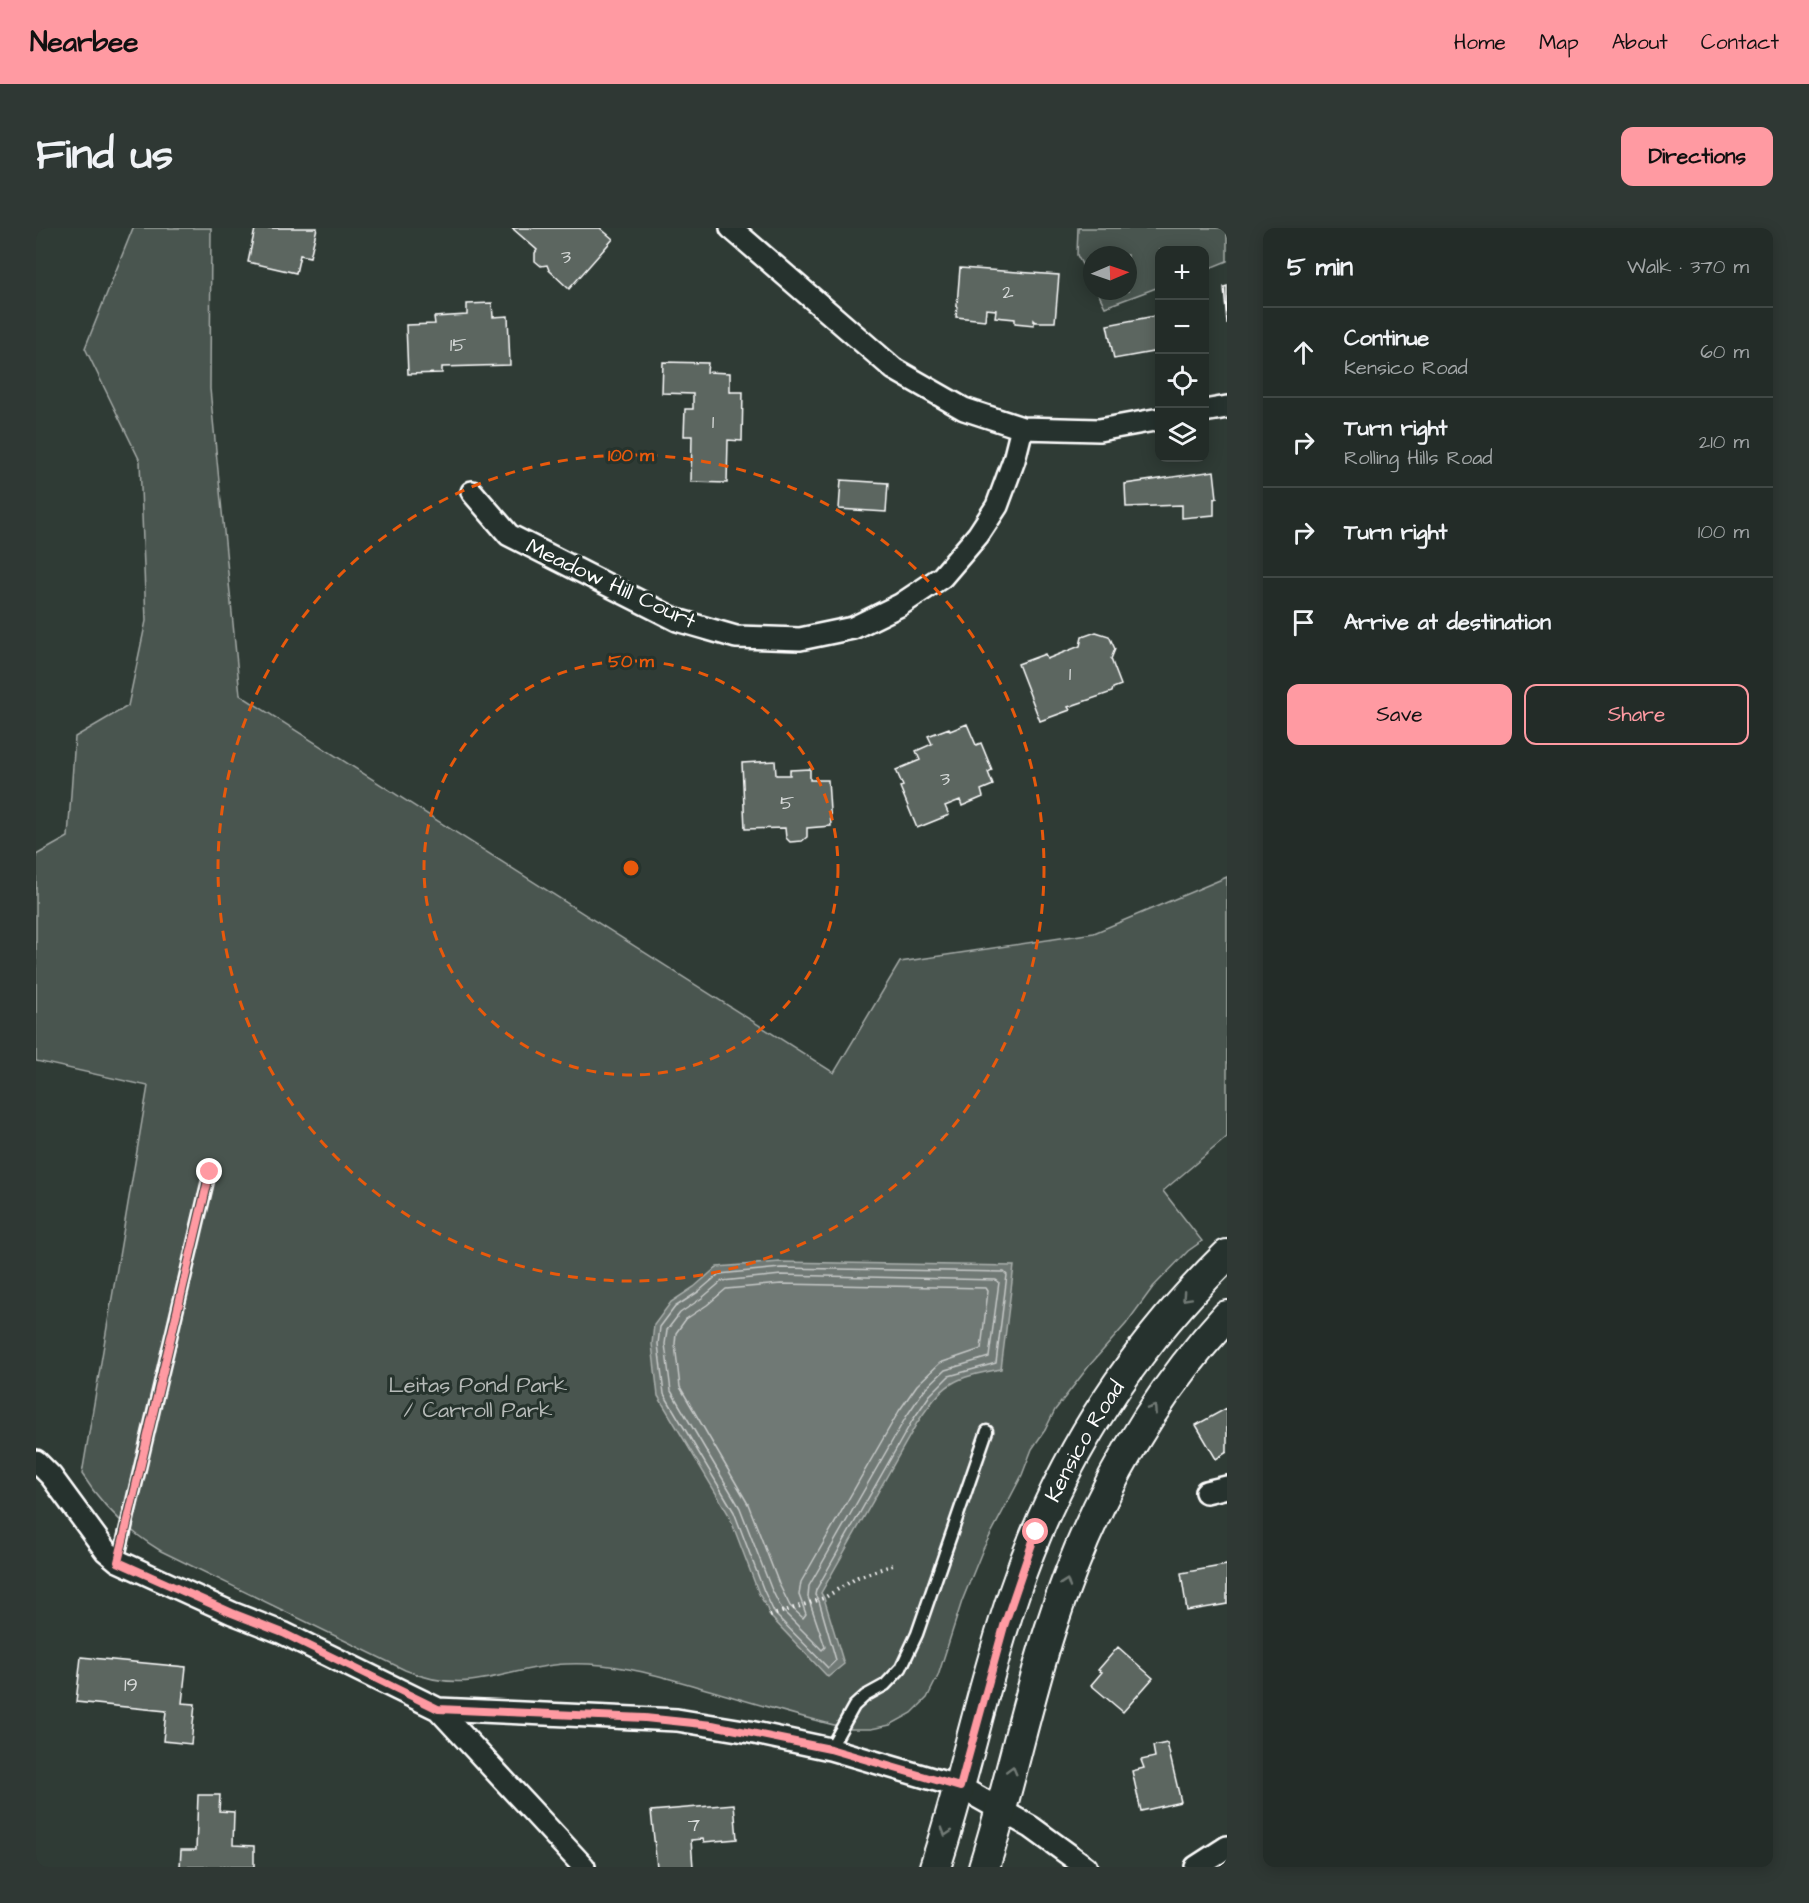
<!DOCTYPE html>
<html lang="en">
<head>
<meta charset="utf-8">
<style>
  :root { --surface:#232c28; --page:#2f3834; --text:#f1f3f6; --muted:#a3a7a8; --line:#404845; --accent:#ff9aa2 }
  body { margin:0; font-family:"Architects Daughter",sans-serif; background:var(--page); color:var(--text) }
  .controls { position:absolute; right:18px; top:18px; display:grid; overflow:hidden; border-radius:12px; box-shadow:0 3px 15px #0003 }
  .controls button { width:54px; height:54px; display:grid; place-items:center; padding:0; border:0; border-bottom:2px solid var(--line); background:var(--surface); color:var(--text); font:30px sans-serif }
  .compass { position:absolute; left:1047px; top:18px; width:54px; height:54px; border-radius:50%; background:var(--surface); box-shadow:0 3px 15px #0003; rotate:88deg }
  .stop { position:absolute; width:18px; height:18px; margin:-14px; border:4px solid #ff9aa2; border-radius:50%; background:#fff }
  .stop.end { background:#ff9aa2; border-color:#fff; box-shadow:0 2px 6px #0008 }
  .list { margin:0; padding:0; list-style:none }
  h2 { display:flex; justify-content:space-between; align-items:center; height:78px; margin:0; padding:0 24px; font-size:26px }
  h2 small { font-size:20px; font-weight:400; color:var(--muted) }
  .list li { display:grid; grid-template-columns:39px 1fr auto; gap:18px; align-items:center; box-sizing:border-box; height:90px; padding:0 24px; border-top:2px solid var(--line) }
  .list b { display:block; font-size:22px; white-space:nowrap }
  .list p { margin:0; font-size:20px; white-space:nowrap; color:var(--muted) }
  .list em { font-size:20px; font-style:normal; color:var(--muted) }
  .actions { display:flex; gap:12px; padding:18px 24px }
  .actions a { flex:1; padding:14px 0; border:2px solid var(--accent); border-radius:12px; text-align:center; font-size:21px; color:var(--accent) }
  .actions .main { background:var(--accent); color:#111 }
  .icon { flex:none; width:33px; height:33px; fill:none; stroke:currentColor; stroke-width:2; stroke-linecap:round; stroke-linejoin:round }
  .map { position:relative; flex:none; width:1191px; height:1639px; overflow:hidden; border-radius:12px }
  header { display:flex; align-items:center; gap:36px; box-sizing:border-box; height:84px; padding:0 30px; background:var(--accent); color:#111 }
  header strong { font-size:28px }
  nav { display:flex; gap:33px; margin-inline-start:auto; font-size:21px }
  .intro { display:flex; align-items:center; justify-content:space-between; box-sizing:border-box; height:144px; padding:0 36px }
  h1 { margin:0; font-size:42px }
  .button { padding:15px 27px; border-radius:12px; background:var(--accent); color:#111; font-size:21px; font-weight:700 }
  main { display:flex; gap:36px; padding:0 36px }
  aside { flex:1; background:var(--surface); border-radius:12px; box-shadow:0 3px 15px #0003 }
  .map>svg:first-child { display:block }
</style>
</head>
<body>
<header>
<strong>Nearbee</strong>
<nav><a>Home</a><a>Map</a><a>About</a><a>Contact</a></nav>
</header>
<div class="intro"><h1>Find us</h1><a class="button">Directions</a></div>
<main>
<div class="map">
<svg width="1191" height="1639" viewBox="0 0 1191 1639">
  <rect width="100%" height="100%" fill="#2f3b35"/>
  <filter id="ink" filterUnits="userSpaceOnUse"><feTurbulence type="fractalNoise" baseFrequency=".0167" numOctaves="2"/><feDisplacementMap in="SourceGraphic" scale="12" xChannelSelector="R" yChannelSelector="G"/><feConvolveMatrix kernelMatrix="1 2 1 2 8 2 1 2 1" color-interpolation-filters="sRGB"/></filter>
  <g filter="url(#ink)">
    <path fill="#4a544f" stroke="#a4aaa7" stroke-width="1.5" d="M97 0H175L174 161 204 467 798 845 864 734 1058 705 1191 649V909L1127 963 1166 1013 1152 1023 1117 1059 1090 1096 1053 1138 1019 1182 1009 1202 996 1221 986 1247 947 1321 926 1373 902 1448 891 1470 876 1485 854 1497 835 1501H815C761 1489 709 1472 656 1457 614 1445 574 1434 530 1436 468 1439 434 1470 369 1442L125 1323C92 1303 66 1278 46 1246L112 858 0 833V627L32 609 39 509 92 478 110 393 104 233 49 120Z
      M1042 0H1191V33L1169 42 1168 22H1124L1123 59 1069 79 1061 63H1092V27H1056V55L1041 27Z"/>
    <path fill="#707975" stroke="#a9afac" stroke-width="1.5" d="M744 1034 978 1038 965 1141C916 1150 909 1154 881 1195L785 1365 788 1370 808 1436 792 1449 734 1388 730 1378 723 1366 693 1287 622 1168 616 1116 618 1097 635 1074 658 1059 681 1039Z"/>
    <g fill="none" stroke-linecap="round" stroke-linejoin="round">
      <path stroke="#c6c9c8" stroke-width="1.5" d="M745 1040 968 1044 971 1047 960 1135 913 1148 894 1167 876 1193 780 1362 779 1367 783 1373 800 1432 792 1440 739 1386 728 1363 698 1284 628 1166 622 1116 624 1099 639 1079 662 1064 683 1046Z
        M745 1047 960 1052 963 1054 953 1129 909 1142 888 1162 870 1189 773 1358 772 1369 789 1419 786 1422 746 1382 735 1360 704 1280 635 1163 629 1116 631 1102 644 1085 666 1070 686 1053Z
        M745 1056 950 1060 952 1063 945 1121 904 1135 881 1157 863 1183 765 1354 763 1367 770 1386 767 1390 754 1378 743 1356 712 1276 644 1159 639 1116 640 1105 650 1091 671 1077 690 1061Z"/>
    </g>
    <path fill="#5b6661" stroke="#fff" stroke-width="1.5" d="M214 0H281L274 29 264 27 260 45 212 34 219 1Z
      M476 0H564L577 11 533 61 513 42 511 37 505 38 499 33V25L501 22Z
      M924 40 1023 47 1019 94H1000L998 92V97L979 95V91L959 89 960 82 950 81 949 92 920 89Z
      M1191 58V96L1188 59Z
      M456 75 457 89 472 88 474 137 406 139V145L372 146 370 97 399 96 398 89 431 87V76Z
      M1124 87 1122 123 1078 131 1071 97Z
      M627 134 672 135 671 144 694 145V164H707L706 213 692 212 691 255 655 254 656 208H648L649 181H657V166L626 165Z
      M1178 243 1181 270 1178 271V287L1146 290V277L1090 279 1089 256Z
      M805 252 852 255 850 284 803 281Z
      M1060 404 1073 408 1079 421 1075 431 1085 457 1077 460 1076 464 1032 479 1034 482 1004 493 982 436 1009 426 1011 431 1044 418 1046 409Z
      M931 496 940 517 945 515 956 542 952 544 957 557 945 562 947 569 926 578 924 572 909 578 913 587 881 600 864 559 867 558 860 542 884 532 880 523 896 516 892 508 913 500 914 503Z
      M739 533 740 547H754V542L774 541V552H792L795 598 771 600V609L766 613 754 614 750 610 749 600 709 601 706 535Z
      M1191 1180V1224L1180 1231 1160 1197Z
      M1191 1337V1376L1151 1383 1145 1345Z
      M1082 1419 1117 1450 1087 1484 1055 1457 1066 1444 1062 1442Z
      M45 1429 150 1439 146 1475 159 1476 155 1516 127 1513 130 1483 40 1474Z
      M1131 1515 1145 1574 1105 1583 1096 1543 1108 1540 1105 1532 1119 1529 1117 1518Z
      M162 1567H184L183 1583 198 1584 197 1617 218 1618V1639H144L145 1622H160Z
      M698 1576 701 1611 668 1614 667 1611 655 1612 657 1639H621L615 1583Z"/>
    <g fill="none" stroke-linecap="round" stroke-linejoin="round">
      <g stroke="#fff" stroke-width="15">
        <path id="lane" d="M82 1333 174 944
          M794 1521 818 1478 829 1468 849 1457 865 1440 881 1406 951 1203"/>
      </g>
      <g stroke="#fff" stroke-width="26">
        <path id="street" d="M695 0 858 141 928 181 986 200 1063 202 1124 191
          M1168 183 1191 179
          M436 264 473 307 641 392 700 409 764 411 817 400 864 377 906 349 942 307 961 278 978 232 986 200
          M0 1233 15 1248 70 1323 82 1333 196 1385 247 1405 402 1481 548 1639
          M1170 1264 1191 1259
          M402 1481 641 1492 714 1504 794 1521 924 1559 995 1599 1050 1639
          M1160 1639 1191 1619"/>
      </g>
      <g stroke="#fff" stroke-width="34">
        <g id="secondary">
          <path id="s1" d="M899 1639C929 1549 947 1455 978 1365 1021 1236 1094 1122 1191 1027"/>
          <path d="M948 1639C973 1561 989 1480 1014 1402 1051 1286 1108 1178 1191 1088"/>
        </g>
      </g>
      <path stroke="#fff" stroke-width="4" stroke-dasharray="1.5 4.5" stroke-linecap="butt" d="M734 1388 788 1370 822 1349 857 1337"/>
      <use href="#lane" stroke="#26332d" stroke-width="10"/>
      <use href="#street" stroke="#26332d" stroke-width="21"/>
      <use href="#secondary" stroke="#26332d" stroke-width="30"/>
    </g>
    <defs><path id="oneway-chevron" d="M-2-3.5L2.5 0L-2 3.5" fill="none" stroke-width="1.6" stroke-linecap="round" stroke-linejoin="round" transform="scale(1.5)"/></defs>
    <g stroke="#727a76">
      <use href="#oneway-chevron" transform="translate(1150 1069) rotate(133)"/>
      <use href="#oneway-chevron" transform="translate(1117 1181) rotate(-57)"/>
      <use href="#oneway-chevron" transform="translate(1030 1355) rotate(-71)"/>
      <use href="#oneway-chevron" transform="translate(976 1542) rotate(-75)"/>
      <use href="#oneway-chevron" transform="translate(910 1604) rotate(107)"/>
    </g>
  </g>
  <g fill="none" stroke-linecap="round" stroke-linejoin="round" filter="url(#ink)">
    <path stroke="#ff9aa2" stroke-width="8" d="M174 944 82 1334 196 1385 247 1405 402 1481 609 1490 676 1497 794 1521 924 1559 968 1398 1000 1304"/>
  </g>
  <g fill="none" stroke="#e8590c" stroke-width="3" stroke-dasharray="10 8">
    <circle cx="595" cy="640" r="207"/>
    <circle cx="595" cy="640" r="413"/>
  </g>
  <g text-anchor="middle" dominant-baseline="central" stroke-width="6" stroke-linejoin="round" paint-order="stroke">
    <g font-size="20" fill="#d6d9d8">
      <text x="530" y="29">3</text>
      <text x="972" y="64">2</text>
      <text x="422" y="117">15</text>
      <text x="677" y="194">1</text>
      <text x="1034" y="446">1</text>
      <text x="909" y="551">3</text>
      <text x="751" y="575">5</text>
      <text x="95" y="1457">19</text>
      <text x="658" y="1597">7</text>
    </g>
    <g font-size="22" fill="#fff" stroke="#26332d">
      <text transform="translate(575 356) rotate(25)">Meadow Hill Court</text>
      <text stroke="none"><textPath href="#s1" startOffset="453">Kensico Road</textPath></text>
    </g>
    <g font-size="22" fill="#b7bbb9" stroke="#26332d">
      <text x="442" y="1157">Leitas Pond Park<tspan x="442" dy="25">/ Carroll Park</tspan></text>
    </g>
  </g>
  <circle cx="595" cy="640" r="9" fill="#e8590c" stroke="#26332d" stroke-width="3"/>
  <g font-size="18" text-anchor="middle" font-weight="bold" fill="#e8590c" stroke="#26332d" stroke-width="6" stroke-linejoin="round" paint-order="stroke">
    <text x="595" y="233">100 m</text>
    <text x="595" y="439">50 m</text>
  </g>
</svg>
<div class="controls">
<button>+</button>
<button>−</button>
<button><svg class="icon" aria-label="locate" viewBox="0 0 24 24"><circle cx="12" cy="12" r="6"/><path d="M12 2v4M12 18v4M2 12h4M18 12h4"/></svg></button>
<button><svg class="icon" aria-label="layers" viewBox="0 0 24 24"><path d="M12 4l9 5-9 5-9-5zM3 14l9 5 9-5"/></svg></button>
</div>
<svg class="compass" viewBox="-18 -18 36 36"><path d="M0-13l5 13h-10z" fill="#e53935"/><path d="M0 13l5-13h-10z" fill="#a3a7a8"/></svg>
<div class="stop" style="left:1000px;top:1304px"></div>
<div class="stop end" style="left:174px;top:944px"></div>
</div>
<aside>
<h2>5 min<small>Walk · 370 m</small></h2>
<ul class="list">
<li><svg class="icon" aria-label="ahead" viewBox="0 0 24 24"><path d="M12 20V5M6 11l6-6 6 6"/></svg><div><b>Continue</b><p>Kensico Road</p></div><em>60 m</em></li>
<li><svg class="icon" aria-label="right" viewBox="0 0 24 24"><path d="M7 20v-9h11M14 6l5 5-5 5"/></svg><div><b>Turn right</b><p>Rolling Hills Road</p></div><em>210 m</em></li>
<li><svg class="icon" aria-label="right" viewBox="0 0 24 24"><path d="M7 20v-9h11M14 6l5 5-5 5"/></svg><div><b>Turn right</b></div><em>100 m</em></li>
<li><svg class="icon" aria-label="arrive" viewBox="0 0 24 24"><path d="M6 21V4h12l-3 4 3 4H6"/></svg><div><b>Arrive at destination</b></div></li>
</ul>
<div class="actions"><a class="main">Save</a><a>Share</a></div>
</aside>
</main>
</body>
</html>
